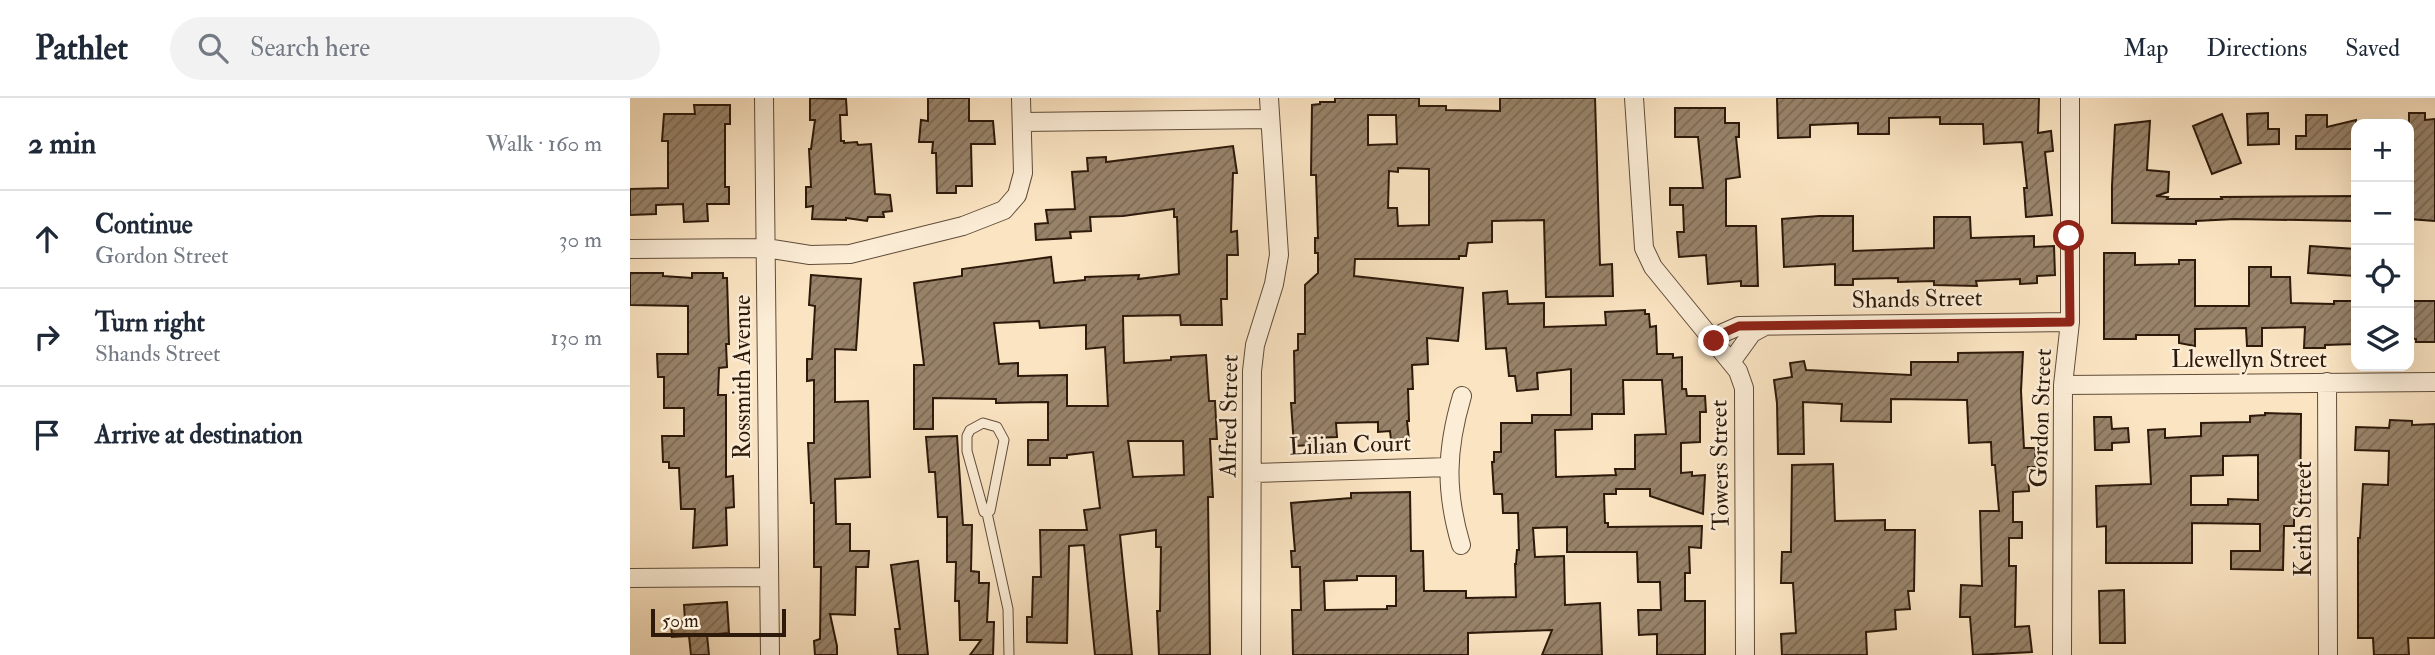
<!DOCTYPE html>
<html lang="en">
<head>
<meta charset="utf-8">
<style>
  :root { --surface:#fff; --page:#f2f2f3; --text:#1f2937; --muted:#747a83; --line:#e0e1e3 }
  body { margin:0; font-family:"IM FELL Double Pica",serif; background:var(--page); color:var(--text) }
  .controls { position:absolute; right:21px; top:21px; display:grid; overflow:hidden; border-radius:14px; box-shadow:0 7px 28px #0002 }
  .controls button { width:63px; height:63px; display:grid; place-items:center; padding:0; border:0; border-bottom:2px solid var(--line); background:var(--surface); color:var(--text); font:35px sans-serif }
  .scale { position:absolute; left:21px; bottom:18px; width:135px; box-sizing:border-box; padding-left:7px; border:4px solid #2d1a0b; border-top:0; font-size:19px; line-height:24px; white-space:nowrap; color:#2d1a0b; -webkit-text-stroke:5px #fcedd7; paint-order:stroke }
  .stop { position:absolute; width:21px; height:21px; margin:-16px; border:5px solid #8f2418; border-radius:50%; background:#fff }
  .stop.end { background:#8f2418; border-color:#fff; box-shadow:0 2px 7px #0008 }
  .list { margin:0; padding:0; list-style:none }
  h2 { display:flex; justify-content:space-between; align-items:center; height:91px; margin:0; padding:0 28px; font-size:30px }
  h2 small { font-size:23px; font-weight:400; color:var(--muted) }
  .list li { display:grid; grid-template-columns:46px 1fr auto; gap:21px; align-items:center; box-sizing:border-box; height:98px; padding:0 28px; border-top:2px solid var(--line) }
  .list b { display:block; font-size:26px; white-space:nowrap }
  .list p { margin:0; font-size:23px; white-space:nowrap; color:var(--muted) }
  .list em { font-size:23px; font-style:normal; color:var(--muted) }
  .icon { flex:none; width:38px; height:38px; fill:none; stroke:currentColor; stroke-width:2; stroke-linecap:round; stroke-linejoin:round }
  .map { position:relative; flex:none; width:1805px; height:557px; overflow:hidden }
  header { display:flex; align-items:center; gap:42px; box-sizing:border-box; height:98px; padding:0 35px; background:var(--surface); border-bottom:2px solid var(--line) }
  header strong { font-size:33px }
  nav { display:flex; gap:38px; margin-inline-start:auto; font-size:24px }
  .search { width:490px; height:63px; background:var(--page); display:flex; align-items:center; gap:18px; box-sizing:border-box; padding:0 24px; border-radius:38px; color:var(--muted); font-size:26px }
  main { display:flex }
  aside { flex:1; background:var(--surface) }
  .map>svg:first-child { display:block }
</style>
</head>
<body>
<header>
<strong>Pathlet</strong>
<div class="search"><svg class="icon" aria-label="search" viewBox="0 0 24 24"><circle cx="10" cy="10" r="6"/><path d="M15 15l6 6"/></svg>Search here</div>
<nav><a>Map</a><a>Directions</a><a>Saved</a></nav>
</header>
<main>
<aside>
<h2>2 min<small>Walk · 160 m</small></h2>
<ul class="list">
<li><svg class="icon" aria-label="ahead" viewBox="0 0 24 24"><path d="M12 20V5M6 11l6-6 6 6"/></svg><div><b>Continue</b><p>Gordon Street</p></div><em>30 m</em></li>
<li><svg class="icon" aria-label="right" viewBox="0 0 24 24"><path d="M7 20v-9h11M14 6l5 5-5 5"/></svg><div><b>Turn right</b><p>Shands Street</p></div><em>130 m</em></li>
<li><svg class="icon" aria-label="arrive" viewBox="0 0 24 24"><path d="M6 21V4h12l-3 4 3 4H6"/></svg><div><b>Arrive at destination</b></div></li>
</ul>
</aside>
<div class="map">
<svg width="1805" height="557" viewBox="0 0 1805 557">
  <defs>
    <pattern id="building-hatch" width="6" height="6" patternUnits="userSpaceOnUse" patternTransform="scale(1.75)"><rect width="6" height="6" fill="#98836a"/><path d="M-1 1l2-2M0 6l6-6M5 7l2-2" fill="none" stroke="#7c6a55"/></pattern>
  </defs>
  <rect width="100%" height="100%" fill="#fbe4c2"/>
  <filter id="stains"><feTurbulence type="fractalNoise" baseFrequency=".00286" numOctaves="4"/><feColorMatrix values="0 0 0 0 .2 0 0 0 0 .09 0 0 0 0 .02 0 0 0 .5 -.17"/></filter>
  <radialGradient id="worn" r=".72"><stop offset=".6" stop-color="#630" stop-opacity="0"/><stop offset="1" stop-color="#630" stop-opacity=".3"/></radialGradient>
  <path fill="url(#building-hatch)" stroke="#2d1a0b" stroke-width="2" fill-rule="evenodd" d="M180 0 216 1 217 17H210L211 43H214V45L227 44 228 47 241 46 245 96 260 97 262 113 253 114 254 119H238L237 123 216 120V122L182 121 183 108 176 109V89H181L179 51H181L185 22H180Z
    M298 0H339V23H363L365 46H341L342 88H326V95H307L306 55H302L303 44H289L291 22 298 23Z
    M705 0H789V8H816V12L870 13V0H965L970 167 982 166 983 198 916 199 914 122 862 123V144L838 145 836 158H829V161H725L724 178 833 190 828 243 797 240 798 266 782 267 783 291H778L779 323H777L779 342H761L760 333 748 334V324L706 325 707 339 682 340V347L664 348 661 305H665L664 253 668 252V236H675V187L688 175V155H685V140H688L686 77H681L682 7 690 6V4H705ZM738 17H766L767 46 738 47ZM768 70 799 71V127L768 128 767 110H758L759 73 768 74Z
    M1147 0H1409L1408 35 1421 33 1423 53 1415 54 1422 117 1396 119 1394 90H1397L1392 44 1354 46 1353 26H1310V19L1259 20V36H1228V25L1180 27V39L1148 40Z
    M64 7H100V26H95V89H99V106H77L78 123 54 124 53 106 26 107V116L0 117V91L38 90V43H32L34 16H65Z
    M1045 10H1095V25H1109V39H1106L1110 79 1096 81V128H1126L1128 188H1111V183L1078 186 1076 157 1049 159 1047 134H1054L1053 107H1040V90H1073L1068 39H1045Z
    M1638 15V31H1649V46L1618 47 1617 16Z
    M1779 15H1795V22L1805 21V123L1779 121Z
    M1592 16 1611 65 1582 76 1563 28Z
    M1676 17H1697V29L1726 22V51H1666V38H1676Z
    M1520 23 1517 72 1539 74 1538 94 1526 98 1538 99 1537 101H1592L1591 99 1726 98V123L1605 121 1566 123V126L1482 125V88L1485 27Z
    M603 48 607 75H603L601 134 607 133 608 157H597V201H591L592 227H551L550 217 493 218 494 265 541 262V259L576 257 579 303H585L587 341H580L583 399H578L580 557H529L527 513H530L531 449H526V432L490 437 502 557H465L454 447 439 448 437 545 397 544V519H402L403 479H411L410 432H457L454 412 470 410 463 354 437 357V360H420V367H398V342H418V304L366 305V301L303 300V331H284V267H294L284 185 332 178V171L421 159 424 185 455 182V179L509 177 508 181 549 176 547 119H544V111L493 118 460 119 461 133 440 134 441 140 406 142 405 126 418 125 416 112 445 111 442 74 458 73 457 60 476 59V64ZM409 223 410 230 456 227V251L475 249 478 308H437V277L388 278V265L369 266 364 225ZM498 343H553L554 377 503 379Z
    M1189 118H1223V153L1304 150V119H1340L1341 140 1404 138V149L1424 148 1425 177 1407 178V185L1390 186V181L1346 183 1347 188 1304 187V183L1268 184V180L1223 181V187H1205V166L1154 169 1152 121Z
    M1680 148 1726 151V178L1678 175Z
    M1474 155H1505V167L1549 166V162H1565V208H1619V169H1641V179H1660L1661 205 1704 206V203H1725V246L1695 247V250H1674L1675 229 1632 230V248H1617L1616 230 1565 231V248L1549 245V237H1506V241H1474Z
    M0 175H33V178L62 180V175H93V180H97L99 246H96L97 269 89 270 88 297H96V379L103 378 104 409 96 410 97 447 63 450 65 411H51L49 370H39V364H33L32 338H54V310H34V279H28L27 256H58V208L0 207Z
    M181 177 231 181 226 252 205 251V304L238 303 240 379 205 381 206 426H220V453H239L238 469H226L225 517 200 516 207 548V557H185L184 543 190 541 191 469H184V405H181L178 345H184V282L177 283V261H182L185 208 179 207Z
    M877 193 878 206 914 205V229L976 227 975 214 1015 212V216H1019L1020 229 1026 228 1027 256H1043V260L1052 259V291H1056L1057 298H1075L1076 314H1070V344L1051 345V375L1062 374V378L1075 377 1073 416 1020 398V391H986V396H974L975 425H978V429L1072 428 1071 450 1059 449 1060 475H1055V503H1075V557H1027V536L1009 537 1008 512H1031L1030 484H1008L1007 454H937V429L903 430 905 459 934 458 935 507 970 505 972 557H912L922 532 838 535V557H663L662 512H671L670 469H662L661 453H665L661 405 721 400V395L780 394 781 453H793L794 493H836V500L886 499 885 466H886L887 452H889L888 415H873L872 396H864L862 364H864V354H871V325H902V317H941V271L907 275 908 291 887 293 885 278H879L876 250 856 251 853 195ZM993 282H1032L1036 336 1005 337V371H985L986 377 926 379 925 332 962 331V316H994ZM727 478H766V508H757V511L695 512 694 483 727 482Z
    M1779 203H1805V244H1786V241L1779 240Z
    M1393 254 1391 293 1394 350H1405L1406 369H1398L1399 393 1383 394V424H1392V440H1379V468H1386L1385 529 1399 528 1402 554 1343 557 1340 519H1330L1331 487 1352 488 1350 413H1369L1365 367H1362L1361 344 1339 345 1337 302 1261 301V324L1211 323 1212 306 1173 304 1174 356H1148L1147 305 1144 282 1162 279 1160 265 1174 263 1176 272 1281 277V264H1328V255Z
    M1635 315 1671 316 1670 414 1664 413V428H1654L1653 472 1601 471V453H1630V426L1562 425V465H1476V428L1467 429 1466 388 1521 386 1518 332 1535 331V340L1571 338V325L1620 324V318L1635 317ZM1628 357V402L1598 401V407H1561V378L1593 377V358Z
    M1464 319H1481L1482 331 1498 330 1499 344 1482 345V352H1465Z
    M1760 322 1782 323V327L1805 326V540H1778L1779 557H1744L1743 540H1728V440H1730L1733 386 1758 387 1759 353 1725 352 1726 329 1759 330Z
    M327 338 333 427H342L341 473 349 474V485H359L357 524H364L363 557H340L351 542H330L329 503H325L326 464H317V419H308L305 374H299L296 339Z
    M1203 366 1205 423 1255 422V432H1285L1284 493H1278L1280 511 1265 512 1266 531 1236 534 1237 557H1152L1151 536 1166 535 1163 485H1151L1152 454H1161L1162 367Z
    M288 463 298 557H268L265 531H270L261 467Z
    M1494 492 1495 545H1470L1469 493Z
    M97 504 99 535 77 537 79 557H61L59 538 42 539 41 524 55 523 54 507Z"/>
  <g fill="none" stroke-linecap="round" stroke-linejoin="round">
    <g stroke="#604c39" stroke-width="11">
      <path id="lane" d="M357 415 360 413 374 342 367 329 353 325 340 332 337 338V353L354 414 357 415 378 511 379 557"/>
    </g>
    <g stroke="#604c39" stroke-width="20">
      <path id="street" d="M134 0 140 557
        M1004 0 1014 150 1023 169 1108 273 1114 290 1115 557
        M392 24 640 21
        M0 151 136 150 180 157 220 156 333 128 374 112 387 97 393 75 391 0
        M1084 243 1093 235 1109 228 1440 224
        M1101 264 1122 235 1135 228
        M1697 284 1698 557
        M1433 287 1805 284
        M622 375 819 369
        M831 447C815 393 816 352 832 298
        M0 480 139 479
        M621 557 622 273 625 247 644 186 649 157 639 0
        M1432 557 1433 287 1440 224V0"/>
    </g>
    <use href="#lane" stroke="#fcedd7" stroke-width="9"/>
    <use href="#street" stroke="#fcedd7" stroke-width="18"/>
  </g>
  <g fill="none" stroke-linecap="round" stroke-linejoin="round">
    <path stroke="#8f2418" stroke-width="9" d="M1084 243 1093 235 1109 228 1440 224 1439 138"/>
  </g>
  <g text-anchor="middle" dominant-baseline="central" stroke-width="5" stroke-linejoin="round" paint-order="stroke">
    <g font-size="24" fill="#2d1a0b" stroke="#fcedd7">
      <text transform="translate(1287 201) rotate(-1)">Shands Street</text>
      <text x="1619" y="261">Llewellyn Street</text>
      <text transform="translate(112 279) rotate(-90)">Rossmith Avenue</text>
      <text transform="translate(599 318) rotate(-89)">Alfred Street</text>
      <text transform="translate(1411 320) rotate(-88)">Gordon Street</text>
      <text transform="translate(720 347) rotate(-2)">Lilian Court</text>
      <text transform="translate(1090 367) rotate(-91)">Towers Street</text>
      <text transform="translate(1673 421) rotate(-90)">Keith Street</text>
    </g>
  </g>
  <rect width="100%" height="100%" filter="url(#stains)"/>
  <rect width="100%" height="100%" fill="url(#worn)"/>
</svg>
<div class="controls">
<button>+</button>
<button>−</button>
<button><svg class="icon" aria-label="locate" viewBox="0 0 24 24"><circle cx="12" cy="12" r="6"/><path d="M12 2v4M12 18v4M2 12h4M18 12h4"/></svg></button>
<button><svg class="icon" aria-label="layers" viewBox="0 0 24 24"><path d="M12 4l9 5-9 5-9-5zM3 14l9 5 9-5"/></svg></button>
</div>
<div class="scale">50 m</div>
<div class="stop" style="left:1439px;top:138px"></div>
<div class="stop end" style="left:1084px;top:243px"></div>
</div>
</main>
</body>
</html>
